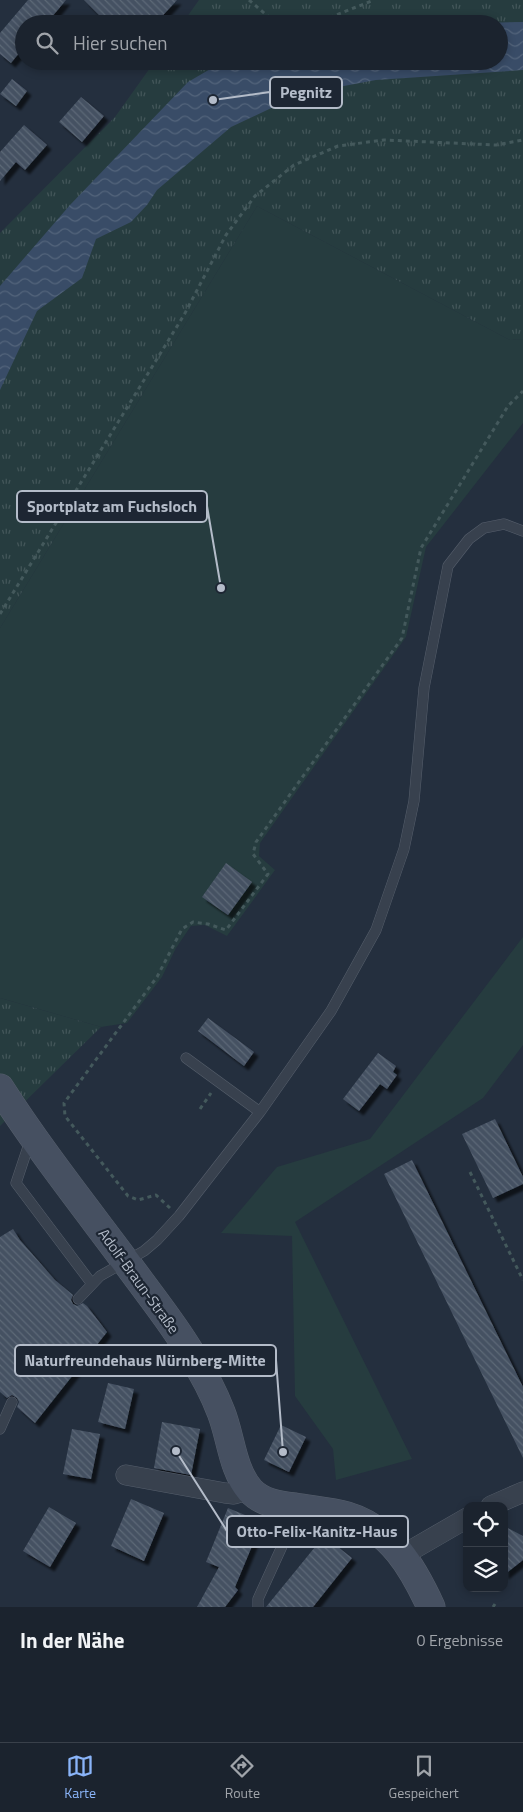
<!DOCTYPE html>
<html lang="de">
<head>
<meta charset="utf-8">
<style>
  :root { --surface:#1b232e; --page:#242b36; --text:#f1f3f6; --muted:#a0a4aa; --line:#39404a; --accent:#8ab4f8 }
  body { margin:0; font-family:"Titillium Web",sans-serif; background:var(--page); color:var(--text) }
  .controls { position:absolute; right:15px; bottom:15px; display:grid; overflow:hidden; border-radius:10px; box-shadow:0 2px 8px #0003 }
  .controls button { width:45px; height:45px; display:grid; place-items:center; padding:0; border:0; border-bottom:1px solid var(--line); background:var(--surface); color:var(--text); font:25px sans-serif }
  .list { margin:0; padding:0; list-style:none }
  h2 { display:flex; justify-content:space-between; align-items:center; height:65px; margin:0; padding:0 20px; font-size:21px }
  h2 small { font-size:16px; font-weight:400; color:var(--muted) }
  .icon { flex:none; width:28px; height:28px; fill:none; stroke:currentColor; stroke-width:2; stroke-linecap:round; stroke-linejoin:round }
  .map { position:relative; flex:none; width:523px; height:1607px; overflow:hidden }
  .search { position:absolute; background:var(--surface); box-shadow:0 2px 8px #0003; left:15px; right:15px; top:15px; height:55px; display:flex; align-items:center; gap:12px; box-sizing:border-box; padding:0 18px; border-radius:28px; color:var(--muted); font-size:19px }
  .sheet { height:135px; background:var(--surface) }
  nav { display:flex; justify-content:space-around; align-items:center; box-sizing:border-box; height:70px; border-top:1px solid var(--line); background:var(--surface); font-size:14px; color:var(--muted) }
  nav a { display:grid; justify-items:center; gap:2px }
  nav .on { color:var(--accent) }
  .map>svg:first-child { display:block }
</style>
</head>
<body>
<div class="map">
<svg width="523" height="1607" viewBox="0 0 523 1607">
  <defs>
    <pattern id="park-tufts" width="24" height="20" patternUnits="userSpaceOnUse" patternTransform="scale(1.25)"><rect width="24" height="20" fill="#263c3f"/><path d="M3 7l-1-3M5 7V3M7 7l1-3M15 17l-1-3M17 17v-4M19 17l1-3" fill="none" stroke="#435659"/></pattern>
    <pattern id="water-waves" width="16" height="10" patternUnits="userSpaceOnUse" patternTransform="scale(1.25)"><rect width="16" height="10" fill="#394c67"/><path d="M0 5q4-4 8 0t8 0" fill="none" stroke="#53647b"/></pattern>
    <pattern id="building-back-hatch" width="6" height="6" patternUnits="userSpaceOnUse" patternTransform="scale(1.25)"><rect width="6" height="6" fill="#455162"/><path d="M-1 5l2 2M0 0l6 6M5-1l2 2" fill="none" stroke="#5d6877"/></pattern>
    <filter id="shadow"><feDropShadow dx="4.5" dy="4.5" stdDeviation="1" flood-color="#0009"/></filter>
  </defs>
  <rect width="100%" height="100%" fill="#242f3e"/>
  <path fill="#263c3f" d="M257 206 510 340 523 339V423L426 547 406 637 260 843 259 856 275 870 227 936 205 925 191 926 176 948 162 977 127 1023 101 1027 0 998V628Z
    M523 937V1045L483 1098 295 1222 412 1459 336 1480 333 1449 295 1396 292 1236 221 1233 277 1167 370 1139Z"/>
  <path fill="url(#park-tufts)" d="M199 0H523V339L510 340 257 206 0 628V233L115 117 155 61H499V24H182Z
    M0 998 101 1027 0 1126Z"/>
  <path fill="url(#water-waves)" d="M523 22V70L376 80 301 94 231 127 157 190 147 205 131 222 96 239 82 278 37 311 0 390V286L70 205 188 82 224 61 234 63 237 61H499V24H423Z"/>
  <path fill="url(#building-back-hatch)" filter="url(#shadow)" d="M28 0H66L46 24H24V47L11 63 0 54V33Z
    M84 0H177L155 24H108Z
    M12 79 27 91 16 106 0 94Z
    M81 97 104 116 82 142 59 122Z
    M24 125 47 145 25 170 16 162 0 181V152Z
    M226 863 252 882 228 915 202 897Z
    M208 1018 254 1052 244 1066 198 1031Z
    M378 1053 396 1066 393 1072 397 1075 387 1089 380 1084 359 1111 343 1099Z
    M495 1119 523 1177V1184L493 1198 462 1134Z
    M412 1160 523 1387V1458L384 1174Z
    M13 1229 20 1240 55 1280 73 1295 71 1300 73 1304 77 1306 83 1303 87 1306 107 1332 35 1423 17 1407 19 1402 17 1398 12 1395 7 1398 0 1392V1237Z
    M108 1383 134 1389 125 1429 98 1422Z
    M162 1422 200 1429 191 1475 154 1468Z
    M281 1425 306 1437 289 1472 264 1460Z
    M72 1429 100 1434 91 1479 63 1474Z
    M131 1499 164 1513 144 1561 111 1546Z
    M49 1507 76 1523 50 1567 23 1551Z
    M228 1508 262 1522 235 1587 238 1590 225 1607H197L219 1567 206 1562Z
    M504 1526 523 1536V1560L504 1575Z
    M324 1536 352 1558 313 1607H266Z"/>
  <g fill="none" stroke-linecap="round" stroke-linejoin="round">
    <g stroke="#565f6c" stroke-width="11">
      <path id="service" d="M186 1058 260 1112
        M31 1138 16 1183 92 1284
        M78 1299 100 1276 144 1251 157 1240 179 1216 260 1112 331 1011 376 930 404 849 414 801 424 688 448 566 469 539 484 528 504 524 523 531
        M0 1429 12 1402
        M258 1607V1599L299 1509"/>
    </g>
    <g stroke="#565f6c" stroke-width="21">
      <path id="minor" d="M126 1475 225 1493 234 1494 250 1489
        M491 1506 523 1492
        M403 1555 467 1518"/>
    </g>
    <g stroke="#565f6c" stroke-width="29">
      <path id="secondary" d="M0 1088C43 1155 93 1217 140 1281 157 1304 175 1327 190 1352 202 1371 213 1391 221 1412 231 1437 232 1469 250 1490 262 1503 279 1505 295 1507 312 1510 330 1511 347 1516 391 1529 413 1568 431 1607"/>
    </g>
    <path stroke="#44595c" stroke-width="3" stroke-dasharray="4 4" stroke-linecap="butt" d="M249 0 271 19H326L374 0
      M0 614 184 315 226 235 255 196 294 165 338 146 384 140 496 145 523 140
      M200 1109 211 1093
      M470 1172 523 1280
      M170 1208 156 1195 138 1200 128 1196 65 1116 64 1103 157 977 182 929 193 922 208 924 226 930 268 874 253 854 256 842 402 638 421 548 508 406 523 391
      M493 1607 495 1604"/>
    <use href="#service" stroke="#38414e" stroke-width="10"/>
    <use href="#minor" stroke="#38414e" stroke-width="20"/>
    <use href="#secondary" stroke="#465061" stroke-width="28"/>
  </g>
  <g text-anchor="middle" dominant-baseline="central" stroke-width="4.5" stroke-linejoin="round" paint-order="stroke">
    <g font-size="15" fill="#b4bcc9" stroke="#1d2633">
      <text transform="translate(139 1281) rotate(54)">Adolf-Braun-Straße</text>
    </g>
  </g>
  <path fill="none" stroke="#b4bcc9" stroke-width="2" d="M213 100L270 92M221 588L207 506M283 1452L276 1360M176 1451L227 1531"/>
  <g fill="#b4bcc9" stroke="#1d2633" stroke-width="2">
    <circle cx="213" cy="100" r="5"/>
    <circle cx="221" cy="588" r="5"/>
    <circle cx="283" cy="1452" r="5"/>
    <circle cx="176" cy="1451" r="5"/>
  </g>
  <g fill="#1d2633" stroke="#b4bcc9" stroke-width="2">
    <rect x="270" y="77" width="72" height="31" rx="5"/>
    <rect x="17" y="491" width="190" height="31" rx="5"/>
    <rect x="15" y="1345" width="261" height="31" rx="5"/>
    <rect x="227" y="1516" width="181" height="31" rx="5"/>
  </g>
  <g font-size="16" text-anchor="middle" font-weight="bold" fill="#b4bcc9">
    <text x="306" y="98">Pegnitz</text>
    <text x="112" y="512">Sportplatz am Fuchsloch</text>
    <text x="145" y="1366">Naturfreundehaus Nürnberg-Mitte</text>
    <text x="317" y="1537">Otto-Felix-Kanitz-Haus</text>
  </g>
</svg>
<div class="controls">
<button><svg class="icon" aria-label="locate" viewBox="0 0 24 24"><circle cx="12" cy="12" r="6"/><path d="M12 2v4M12 18v4M2 12h4M18 12h4"/></svg></button>
<button><svg class="icon" aria-label="layers" viewBox="0 0 24 24"><path d="M12 4l9 5-9 5-9-5zM3 14l9 5 9-5"/></svg></button>
</div>
<div class="search"><svg class="icon" aria-label="search" viewBox="0 0 24 24"><circle cx="10" cy="10" r="6"/><path d="M15 15l6 6"/></svg>Hier suchen</div>
</div>
<section class="sheet">
<h2>In der Nähe<small>0 Ergebnisse</small></h2>
<ul class="list">
</ul>
</section>
<nav>
<a class="on"><svg class="icon" aria-label="map" viewBox="0 0 24 24"><path d="M3 6l6-2 6 2 6-2v14l-6 2-6-2-6 2zM9 4v14M15 6v14"/></svg>Karte</a>
<a><svg class="icon" aria-label="directions" viewBox="0 0 24 24"><path d="M12 3l9 9-9 9-9-9zM9 14v-3h6M13 9l2 2-2 2"/></svg>Route</a>
<a><svg class="icon" aria-label="saved" viewBox="0 0 24 24"><path d="M7 4h10v16l-5-4-5 4z"/></svg>Gespeichert</a>
</nav>
</body>
</html>
